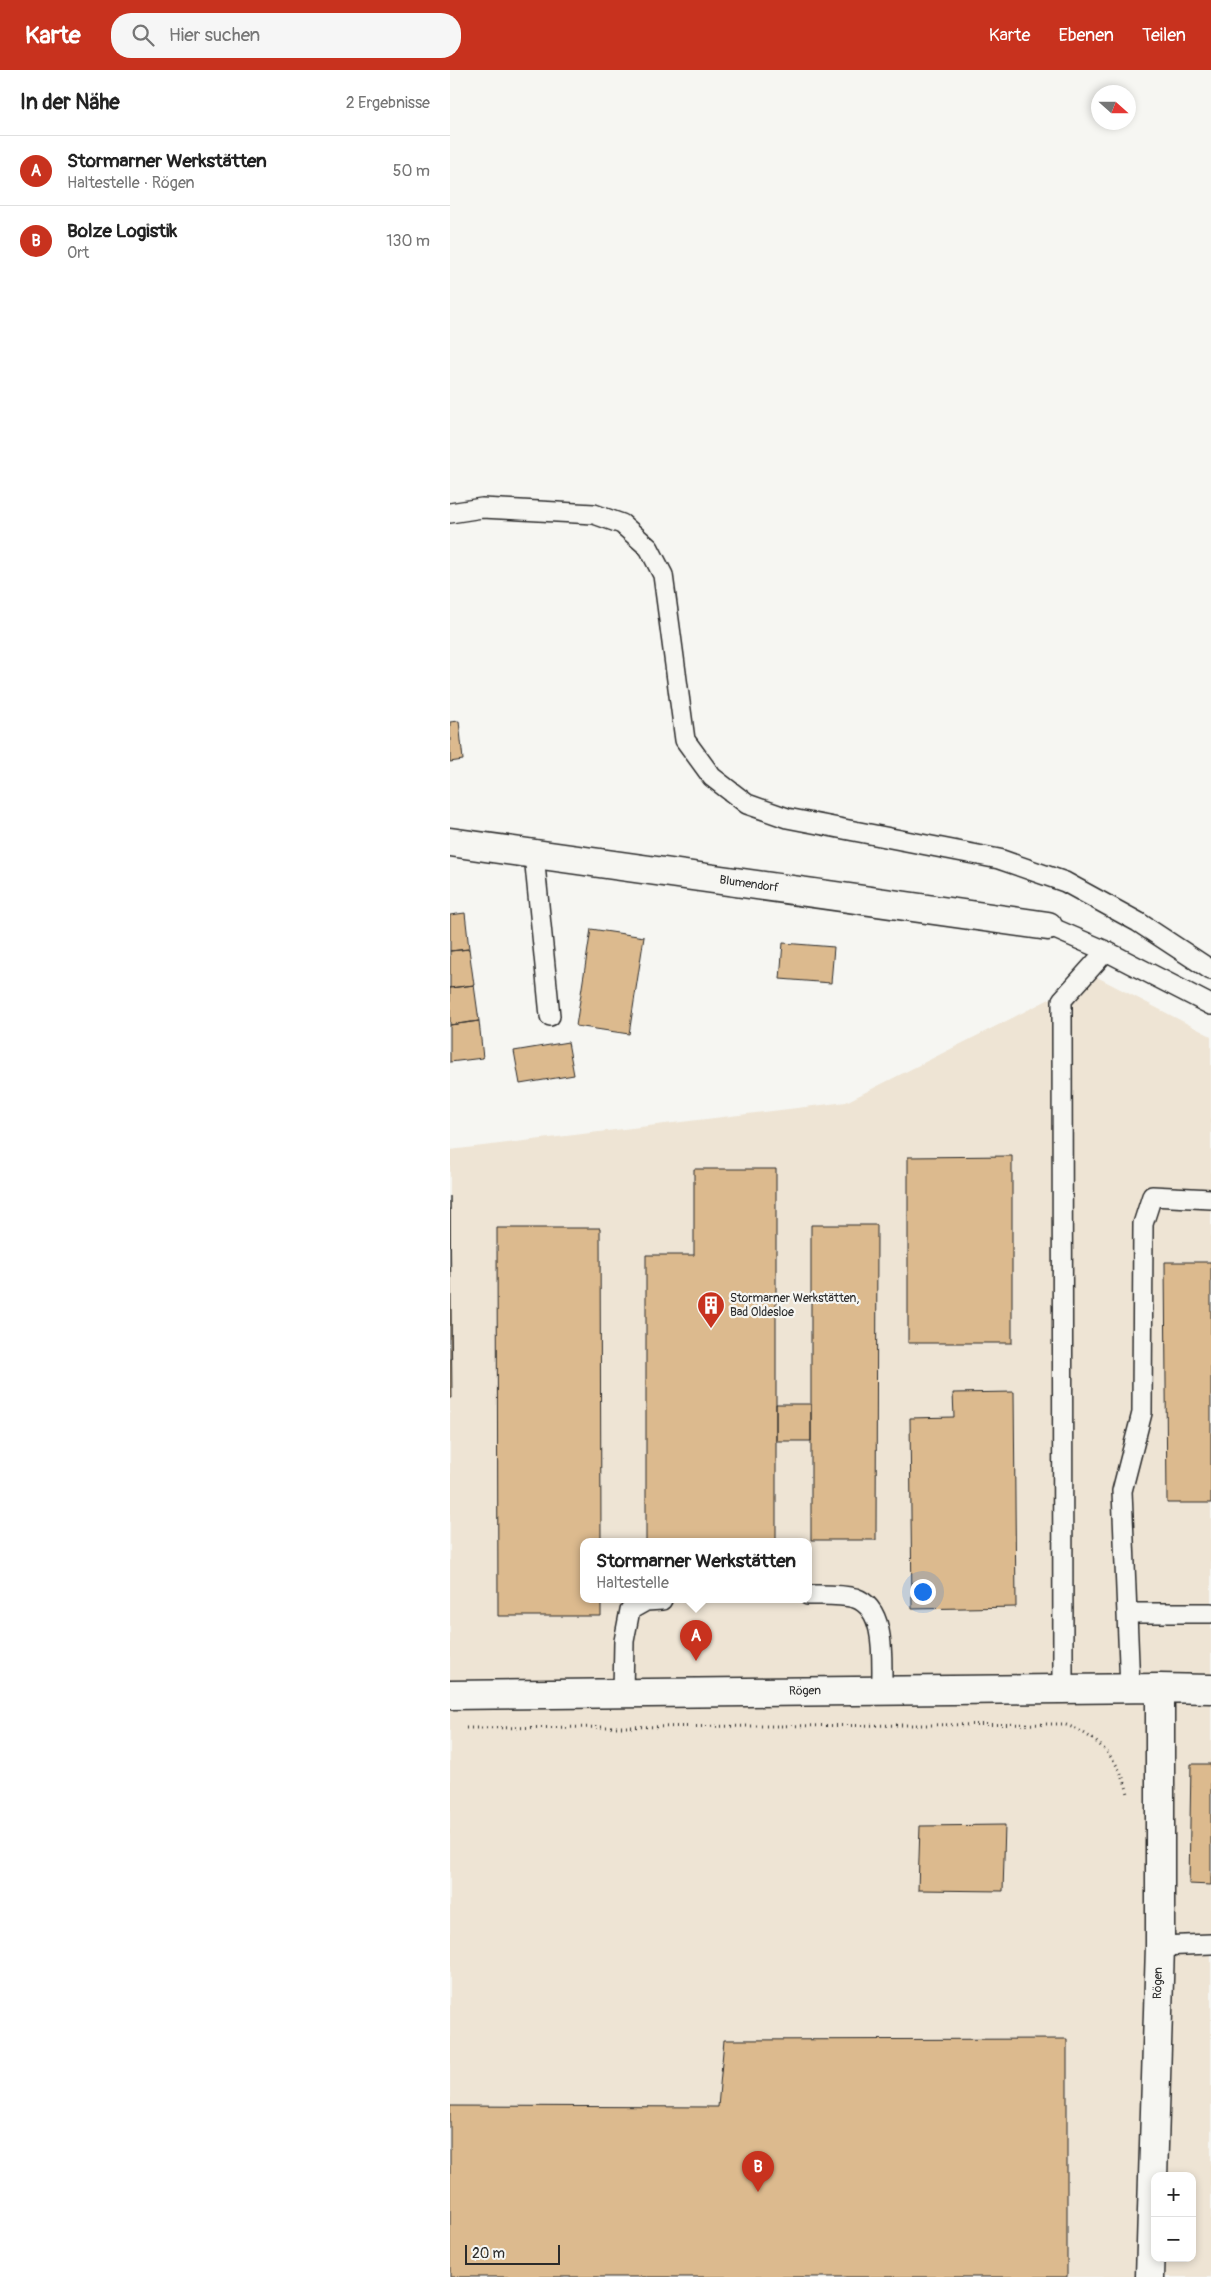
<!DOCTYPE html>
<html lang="de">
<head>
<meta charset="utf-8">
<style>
  :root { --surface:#fff; --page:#f6f6f6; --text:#222; --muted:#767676; --line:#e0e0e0; --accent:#c8321e }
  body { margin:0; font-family:Pangolin,sans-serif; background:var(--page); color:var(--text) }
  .controls { position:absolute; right:15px; bottom:15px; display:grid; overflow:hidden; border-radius:10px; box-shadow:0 2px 8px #0003 }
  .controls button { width:45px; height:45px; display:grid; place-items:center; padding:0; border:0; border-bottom:1px solid var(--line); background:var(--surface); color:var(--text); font:25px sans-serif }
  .compass { position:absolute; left:641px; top:15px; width:45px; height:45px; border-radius:50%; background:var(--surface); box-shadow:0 2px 8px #0003; rotate:111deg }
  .scale { position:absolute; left:15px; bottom:12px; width:95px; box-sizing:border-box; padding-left:5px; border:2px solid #2b2b2b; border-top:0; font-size:14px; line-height:18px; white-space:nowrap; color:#2b2b2b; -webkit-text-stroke:4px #f6f6f2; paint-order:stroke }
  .you { position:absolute; left:472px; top:1521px; width:18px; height:18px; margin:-12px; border:4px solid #fff; border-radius:50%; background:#1a73e8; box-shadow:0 0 0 8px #1a73e833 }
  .badge { display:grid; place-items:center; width:32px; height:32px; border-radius:50%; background:var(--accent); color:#fff; font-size:16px; font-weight:700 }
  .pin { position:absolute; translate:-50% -41px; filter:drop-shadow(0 1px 2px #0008) }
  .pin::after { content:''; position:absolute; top:26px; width:18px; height:15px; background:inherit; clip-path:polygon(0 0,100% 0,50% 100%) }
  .popup { position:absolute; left:130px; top:1468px; width:232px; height:65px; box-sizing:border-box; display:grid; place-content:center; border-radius:10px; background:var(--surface); filter:drop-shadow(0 1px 4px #0005); font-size:16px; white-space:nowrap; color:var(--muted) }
  .popup b { font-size:19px; color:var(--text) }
  .popup::after { content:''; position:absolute; left:50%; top:100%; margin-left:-10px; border:10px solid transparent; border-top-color:var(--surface) }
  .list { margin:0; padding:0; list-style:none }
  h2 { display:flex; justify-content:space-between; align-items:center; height:65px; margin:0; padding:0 20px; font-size:21px }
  h2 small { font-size:16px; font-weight:400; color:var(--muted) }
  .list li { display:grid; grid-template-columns:32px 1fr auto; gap:15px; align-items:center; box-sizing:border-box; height:70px; padding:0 20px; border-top:1px solid var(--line) }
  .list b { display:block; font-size:19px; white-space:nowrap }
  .list p { margin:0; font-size:16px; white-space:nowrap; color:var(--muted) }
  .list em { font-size:16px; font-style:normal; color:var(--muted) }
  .icon { flex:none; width:28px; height:28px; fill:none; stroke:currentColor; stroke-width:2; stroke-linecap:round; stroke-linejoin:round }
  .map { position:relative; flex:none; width:761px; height:2207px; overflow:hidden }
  header { display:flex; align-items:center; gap:30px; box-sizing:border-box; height:70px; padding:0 25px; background:var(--accent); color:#fff }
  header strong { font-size:24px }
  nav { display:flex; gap:28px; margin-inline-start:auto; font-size:18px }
  .search { width:350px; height:45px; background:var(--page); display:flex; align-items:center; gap:12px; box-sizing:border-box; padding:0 18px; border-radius:20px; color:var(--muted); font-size:19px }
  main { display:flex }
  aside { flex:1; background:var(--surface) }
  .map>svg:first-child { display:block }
</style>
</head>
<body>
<header>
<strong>Karte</strong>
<div class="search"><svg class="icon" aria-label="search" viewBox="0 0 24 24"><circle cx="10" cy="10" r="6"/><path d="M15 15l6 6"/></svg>Hier suchen</div>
<nav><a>Karte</a><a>Ebenen</a><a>Teilen</a></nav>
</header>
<main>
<aside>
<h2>In der Nähe<small>2 Ergebnisse</small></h2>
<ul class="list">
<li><span class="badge">A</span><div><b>Stormarner Werkstätten</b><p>Haltestelle · Rögen</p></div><em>50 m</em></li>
<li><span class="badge">B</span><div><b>Bolze Logistik</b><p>Ort</p></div><em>130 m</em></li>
</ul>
</aside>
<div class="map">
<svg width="761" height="2207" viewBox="0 0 761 2207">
  <rect width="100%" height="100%" fill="#f6f6f2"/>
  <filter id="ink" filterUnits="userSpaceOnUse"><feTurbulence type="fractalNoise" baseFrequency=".02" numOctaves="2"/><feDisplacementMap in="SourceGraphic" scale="10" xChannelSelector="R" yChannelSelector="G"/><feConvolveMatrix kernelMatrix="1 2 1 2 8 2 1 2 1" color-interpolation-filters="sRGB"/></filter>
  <g filter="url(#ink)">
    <path fill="#eee4d4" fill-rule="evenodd" d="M645 906 761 966V2207H0V1080L396 1032ZM134 1472H358V1530H134ZM705 2106H742V2188H705Z"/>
    <path fill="#dcba8e" stroke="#2b2b2b" d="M9 651 13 690 0 692V652Z
      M15 843 19 879 0 881V845Z
      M141 859 194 867 179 964 126 956Z
      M333 873 384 877 381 913 330 909Z
      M19 879 24 915 0 918V881Z
      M24 915 29 951 0 955V918Z
      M29 951 33 988 0 992V955Z
      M118 972 124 1005 70 1014 64 981Z
      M562 1086V1273H458V1087Z
      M244 1099H326V1472H196V1185H244Z
      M0 1126 2 1328H0Z
      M361 1155H427L426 1470H361Z
      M47 1158H150L151 1472H134V1530H151V1546H48Z
      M715 1192H761V1433H717Z
      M564 1322 566 1537 462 1539 460 1348 504 1347 503 1323Z
      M326 1334H361V1371H326Z
      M741 1694H761V1815L739 1814Z
      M555 1755 553 1821 468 1820 470 1756Z
      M617 1969V2207H0V2036L268 2037 274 1970Z"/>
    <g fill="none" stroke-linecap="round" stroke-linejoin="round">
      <g stroke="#2b2b2b" stroke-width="22">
        <path id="service" d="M0 443 32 438 144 444 172 454 199 478 213 505 235 670 262 707 297 734 337 748 549 789 615 812 688 852 761 900
          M82 783 85 795 100 946
          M598 856 656 881 761 935
          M358 1525C373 1525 391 1524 405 1528 438 1539 431 1594 432 1620
          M677 1543H761
          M613 1618 612 930 656 881
          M680 1618 672 1421 692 1343 693 1154 702 1126 761 1129
          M173 1623 174 1571 180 1540 196 1531 212 1530
          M710 1876 761 1874"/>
      </g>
      <g stroke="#2b2b2b" stroke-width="31">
        <path id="minor" d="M0 772 598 856
          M710 1618 761 1619
          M0 1625 710 1618V1876L700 2207"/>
      </g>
      <path stroke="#2b2b2b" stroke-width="3" stroke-dasharray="1 4" stroke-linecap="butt" d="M16 1658 613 1654C646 1664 671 1691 678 1724"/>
      <use href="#service" stroke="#f6f6f2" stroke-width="19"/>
      <use href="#minor" stroke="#f6f6f2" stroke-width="28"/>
    </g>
  </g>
  <defs>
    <g id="building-pin" transform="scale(1.4375)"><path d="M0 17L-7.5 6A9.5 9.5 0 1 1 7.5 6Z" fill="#c8321e" stroke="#f6f6f2"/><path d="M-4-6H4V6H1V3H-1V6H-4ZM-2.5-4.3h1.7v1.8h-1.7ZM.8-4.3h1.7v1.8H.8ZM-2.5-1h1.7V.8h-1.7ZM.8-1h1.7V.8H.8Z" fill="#fff"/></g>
  </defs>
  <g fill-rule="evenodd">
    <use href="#building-pin" x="261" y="1235"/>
  </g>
  <g text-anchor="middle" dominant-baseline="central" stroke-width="4.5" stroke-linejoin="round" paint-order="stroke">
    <g font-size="12" fill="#2b2b2b" stroke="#f6f6f2">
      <text transform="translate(299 814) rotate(8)">Blumendorf</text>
      <text transform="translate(355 1621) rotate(-1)">Rögen</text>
      <text transform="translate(708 1913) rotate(-88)">Rögen</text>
    </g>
    <g font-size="12" fill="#2b2b2b" stroke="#f6f6f2" text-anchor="start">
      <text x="280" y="1228">Stormarner Werkstätten,<tspan x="280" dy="14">Bad Oldesloe</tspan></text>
    </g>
  </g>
</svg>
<div class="controls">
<button>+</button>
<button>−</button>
</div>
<svg class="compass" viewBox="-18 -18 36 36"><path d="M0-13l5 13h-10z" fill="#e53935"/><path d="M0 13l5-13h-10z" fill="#767676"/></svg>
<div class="scale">20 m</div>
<div class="you"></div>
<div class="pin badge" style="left:246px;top:1591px">A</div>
<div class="popup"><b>Stormarner Werkstätten</b>Haltestelle</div>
<div class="pin badge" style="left:308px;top:2122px">B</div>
</div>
</main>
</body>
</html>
